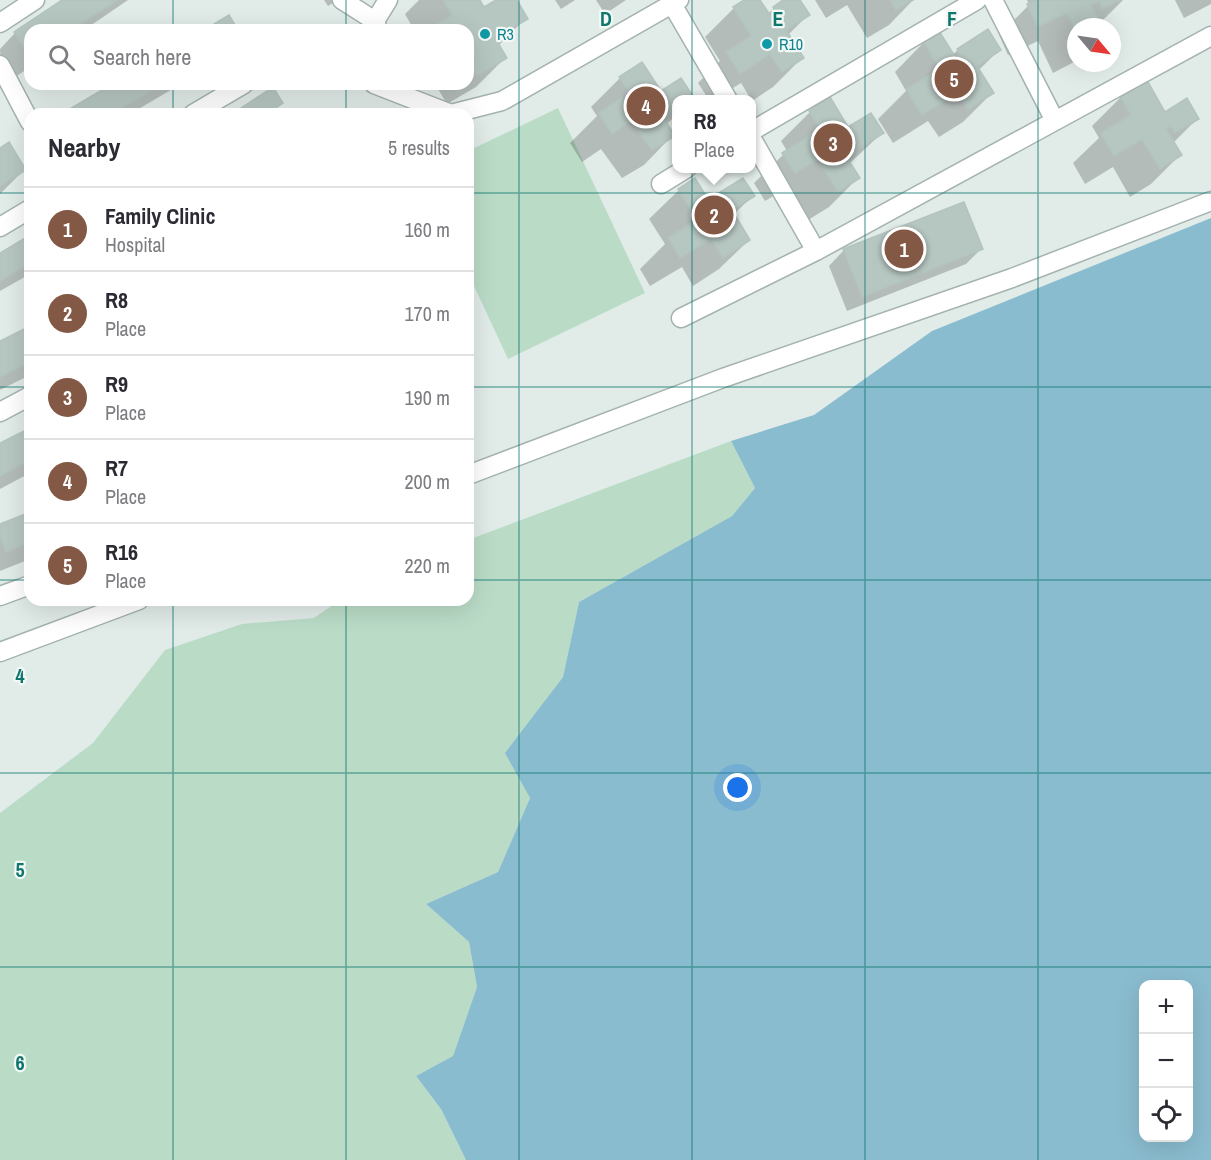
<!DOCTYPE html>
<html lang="en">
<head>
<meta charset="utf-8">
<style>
  :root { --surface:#fff; --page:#f2f2f3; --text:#2b2b33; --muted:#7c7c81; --line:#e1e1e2; --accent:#835945 }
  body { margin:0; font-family:"Archivo Narrow",sans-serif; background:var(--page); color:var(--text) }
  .controls { position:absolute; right:18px; bottom:18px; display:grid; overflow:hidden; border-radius:12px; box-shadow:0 6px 24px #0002 }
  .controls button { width:54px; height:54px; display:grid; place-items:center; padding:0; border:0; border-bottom:2px solid var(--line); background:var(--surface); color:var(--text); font:30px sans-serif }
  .compass { position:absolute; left:1067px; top:18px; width:54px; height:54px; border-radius:50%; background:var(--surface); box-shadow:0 6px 24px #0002; rotate:119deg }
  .you { position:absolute; left:738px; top:788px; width:21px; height:21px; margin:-15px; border:4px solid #fff; border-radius:50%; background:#1a73e8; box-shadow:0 0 0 9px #1a73e833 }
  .badge { display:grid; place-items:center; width:39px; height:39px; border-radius:50%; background:var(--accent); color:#fff; font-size:20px; font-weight:700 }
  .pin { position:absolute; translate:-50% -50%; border:3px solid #fff; box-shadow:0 2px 6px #0006 }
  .popup { position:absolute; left:672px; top:95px; width:84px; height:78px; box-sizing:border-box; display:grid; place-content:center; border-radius:12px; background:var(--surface); filter:drop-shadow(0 2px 4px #0005); font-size:20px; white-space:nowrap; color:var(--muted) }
  .popup b { font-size:22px; color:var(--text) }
  .popup::after { content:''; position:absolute; left:50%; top:100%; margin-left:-12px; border:12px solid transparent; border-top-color:var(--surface) }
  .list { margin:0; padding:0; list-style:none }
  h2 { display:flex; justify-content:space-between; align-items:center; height:78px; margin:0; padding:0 24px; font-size:26px }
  h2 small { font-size:20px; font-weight:400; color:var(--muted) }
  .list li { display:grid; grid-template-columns:39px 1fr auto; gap:18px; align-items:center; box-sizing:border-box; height:84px; padding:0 24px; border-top:2px solid var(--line) }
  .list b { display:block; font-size:22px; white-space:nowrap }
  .list p { margin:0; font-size:20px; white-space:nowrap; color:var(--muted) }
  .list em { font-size:20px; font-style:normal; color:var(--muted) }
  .icon { flex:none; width:33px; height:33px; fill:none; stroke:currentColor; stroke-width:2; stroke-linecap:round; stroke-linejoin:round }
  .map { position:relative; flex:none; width:1211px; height:1160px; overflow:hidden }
  .search { position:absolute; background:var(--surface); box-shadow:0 6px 24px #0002; left:24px; top:24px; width:450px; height:66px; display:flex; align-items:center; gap:15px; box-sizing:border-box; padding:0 21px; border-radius:18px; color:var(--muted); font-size:22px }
  .panel { position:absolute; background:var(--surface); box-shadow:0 6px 24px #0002; left:24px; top:108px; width:450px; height:498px; border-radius:18px }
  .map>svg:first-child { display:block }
</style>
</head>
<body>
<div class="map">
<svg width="1211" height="1160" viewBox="0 0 1211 1160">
  <rect width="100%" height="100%" fill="#e1ebe8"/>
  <path fill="#badcc7" d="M558 108 645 293 508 359 468 273V151Z
    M731 441 755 488 732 516 579 602 563 677 506 753 530 798 498 872 426 904 469 942 477 987 453 1056 416 1076 441 1109 466 1160H0V813L93 743 165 650 242 624 314 618 340 600H468V540Z"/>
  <path fill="#8abccf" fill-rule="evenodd" d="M1211 218V1160H466L441 1109 416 1076 453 1056 477 987 469 942 426 904 498 872 530 798 505 753 563 677 579 602 732 516 755 488 731 441 814 415 932 331ZM1144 984H1188V1138H1144Z"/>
  <path fill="#0003" d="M65 0H128L84 30H30V67L2 86 0 49 15 33Z
    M324 0H338L328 6Z
    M419 0H478L484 10 499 0H515L526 18 498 46 505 58 476 87 447 104 435 84H468V30H414L405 14Z
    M555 0H575L561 9Z
    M596 0H626L605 14Z
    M747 0H758L767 14 785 0H798L808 15 788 35 802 58 773 87 752 101 741 83 714 100H709L698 83 720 61 705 37 734 8Z
    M815 0H913L889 25 867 38 847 5 826 18Z
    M1027 0H1123L1099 24 1100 27H1076V61L1053 73 1038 41 1008 55 999 35 1029 5Z
    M1175 0H1211V4L1184 18Z
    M939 33 952 55 958 50H999L978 71 992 93 963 122 939 137 928 121 893 143 878 119 906 91 895 72 924 42Z
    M620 78 660 93 693 98 676 100V115L666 125 673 135 644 165 622 178 601 149 582 162 570 143 597 116 591 107Z
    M115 84H181L130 114H64Z
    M400 84H416L404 91Z
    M1121 97 1164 114 1197 119 1173 143 1180 155 1151 184 1130 197 1113 167 1085 184 1073 163 1099 138 1092 126Z
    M810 112 848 129 882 133 849 164 858 178 829 207 808 220 788 187 765 201 754 183 787 151 781 141Z
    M0 150 24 170 0 194Z
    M695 180 709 204 718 195 743 180 753 196 733 215 749 240 719 269 693 286 682 267 650 286 640 269 665 244 649 219 679 190Z
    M30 237V274L0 291V255Z
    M981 249 966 264 847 311 829 266 844 250Z
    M30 327V375L0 390V342Z
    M30 429V473L0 489V445Z
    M30 514V559L0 571V526Z"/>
  <path fill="#b6c6c1" stroke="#b3c4bf" stroke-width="1.5" d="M62 0H117L72 30H30V56L14 32Z
    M443 0H480L484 7 496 0H517L528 19 495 38 507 58 477 76 468 62V30H427L452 15Z
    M744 0H760L770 15 775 11 773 7 783 0H800L810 15 786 30 804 58 782 72 770 54 740 74 726 52 751 36 733 7Z
    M890 0H913L896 10Z
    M1036 0H1120L1102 9 1099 1 1091 5 1102 27H1076V31L1067 13 1038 27 1027 4Z
    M229 15 238 30H204Z
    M988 29 1001 50 977 66 994 93 968 109 958 93 922 115 906 89 940 69 923 41 939 31 956 58 960 55 957 49Z
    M642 62 661 91 681 78 695 99 676 100V110L667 116 662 108 659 110 675 136 652 150 631 121 612 134 599 113 622 97 626 104 634 99 619 77Z
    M1147 80 1165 112 1187 98 1199 119 1175 133 1171 126 1166 129 1182 155 1160 169 1142 139 1114 156 1101 133 1131 115 1120 96Z
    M112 84H163L111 114H64L63 113Z
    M273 87 283 103 267 114H232Z
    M830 97 848 127 871 113 884 133 846 156 860 178 838 192 818 159 795 173 782 153 820 129 809 111Z
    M9 142 26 170 0 186V148Z
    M695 178 711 204 720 199 717 194 743 178 755 196 732 210 750 240 723 258 711 239 680 258 668 238 697 220 678 189Z
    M964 202 983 249 862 297 843 249Z
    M30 235V263L0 281V253Z
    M30 326V362L0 377V341Z
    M30 428V460L0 476V443Z
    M30 512V542L6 552 0 536V524Z"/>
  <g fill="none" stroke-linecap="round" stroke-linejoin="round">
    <g stroke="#a4b3af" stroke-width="21">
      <path id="minor" d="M342 0 375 21
        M993 0 1055 121
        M672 4 728 100
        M0 23 35 0
        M378 30 375 21 388 0
        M0 65 30 122
        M374 84 451 114 502 101 679 0
        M193 114 244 84
        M752 131 977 0
        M752 139 816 251
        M661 184 687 168
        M0 227 30 209
        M681 318 816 251 1211 36
        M0 412 30 396
        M468 475 723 378 1012 278 1211 201
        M0 596 30 585
        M0 652 139 600"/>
    </g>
    <use href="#minor" stroke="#fff" stroke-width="18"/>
  </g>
  <path fill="none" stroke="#0f766e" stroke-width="1.5" stroke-opacity="0.55" d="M173 0V30M346 0V30M519 0V1160M692 0V1160M865 0V1160M1038 0V1160M173 84V114M346 84V114M0 193H30M468 193H1211M0 387H30M468 387H1211M0 580H30M468 580H1211M173 600V1160M346 600V1160M0 773H1211M0 967H1211"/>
  <g fill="#0f9aa8" stroke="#f1f8f5" stroke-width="2">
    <circle cx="485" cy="34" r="6"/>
    <circle cx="767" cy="44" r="6"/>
  </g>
  <g text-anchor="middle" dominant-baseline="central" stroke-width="4.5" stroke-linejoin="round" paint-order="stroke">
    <g font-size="16" fill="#0d838f" stroke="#f1f8f5" text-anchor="start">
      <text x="497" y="34">R3</text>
      <text x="779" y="44">R10</text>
    </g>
  </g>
  <g font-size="20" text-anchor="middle" font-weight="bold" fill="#0f766e" stroke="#f1f8f5" stroke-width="4.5" stroke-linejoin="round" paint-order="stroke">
    <text x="606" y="26">D</text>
    <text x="778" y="26">E</text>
    <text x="952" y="26">F</text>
    <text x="20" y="683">4</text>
    <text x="20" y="877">5</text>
    <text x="20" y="1070">6</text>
  </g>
</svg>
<div class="controls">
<button>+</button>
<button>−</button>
<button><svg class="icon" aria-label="locate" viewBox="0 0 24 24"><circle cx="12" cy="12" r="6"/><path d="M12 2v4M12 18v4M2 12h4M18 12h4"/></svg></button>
</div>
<svg class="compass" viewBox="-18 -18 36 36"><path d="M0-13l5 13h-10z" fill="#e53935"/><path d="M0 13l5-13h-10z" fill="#7c7c81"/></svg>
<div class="you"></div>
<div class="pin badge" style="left:904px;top:249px">1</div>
<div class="pin badge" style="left:714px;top:215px">2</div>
<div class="popup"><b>R8</b>Place</div>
<div class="pin badge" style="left:833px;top:143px">3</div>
<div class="pin badge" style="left:646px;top:106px">4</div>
<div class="pin badge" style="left:954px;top:79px">5</div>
<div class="search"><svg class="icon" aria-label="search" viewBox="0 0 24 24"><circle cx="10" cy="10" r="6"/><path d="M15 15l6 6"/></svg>Search here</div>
<section class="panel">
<h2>Nearby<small>5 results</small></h2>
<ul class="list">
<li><span class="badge">1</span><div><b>Family Clinic</b><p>Hospital</p></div><em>160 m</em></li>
<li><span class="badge">2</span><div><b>R8</b><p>Place</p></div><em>170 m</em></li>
<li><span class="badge">3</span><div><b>R9</b><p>Place</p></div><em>190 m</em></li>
<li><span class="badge">4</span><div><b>R7</b><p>Place</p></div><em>200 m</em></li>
<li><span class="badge">5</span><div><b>R16</b><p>Place</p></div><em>220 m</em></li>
</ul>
</section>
</div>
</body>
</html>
